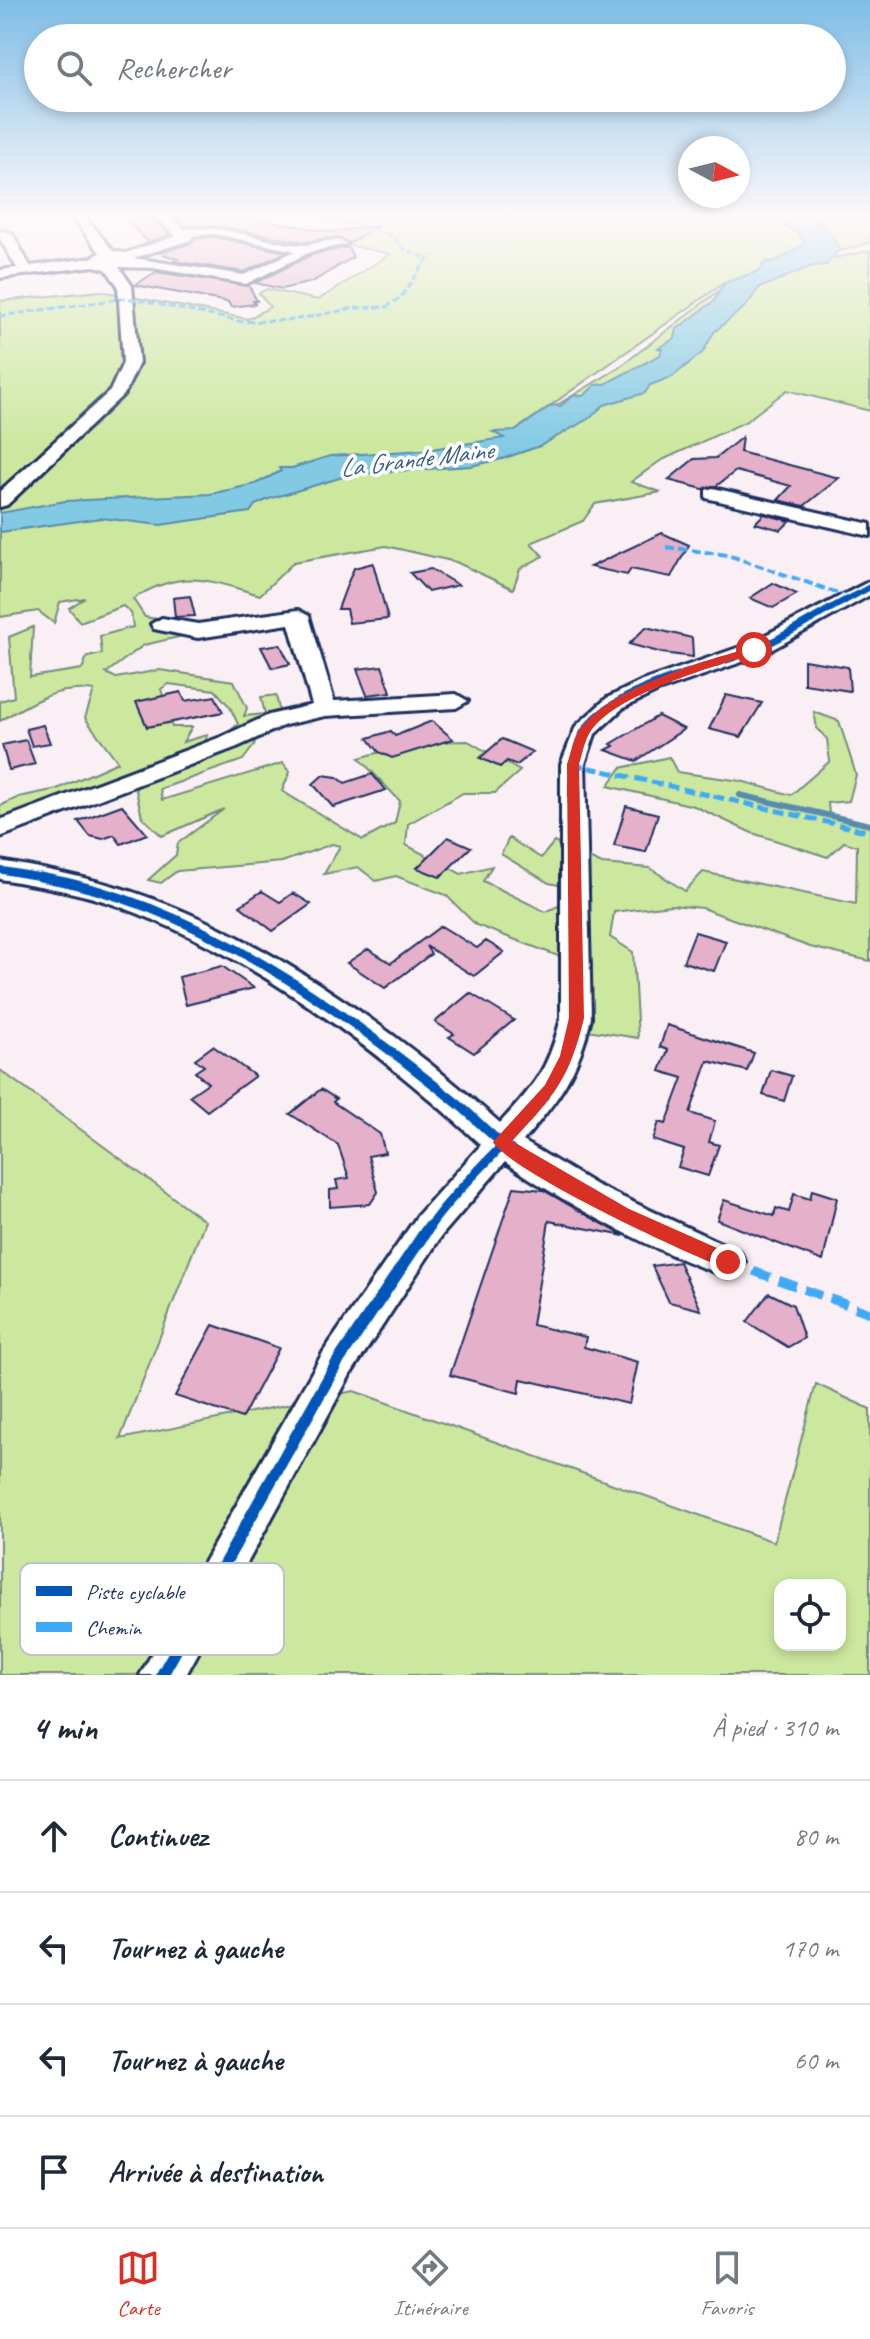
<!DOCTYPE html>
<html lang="fr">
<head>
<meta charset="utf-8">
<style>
  :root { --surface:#fff; --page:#f6f6f7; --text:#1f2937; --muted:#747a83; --line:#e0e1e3; --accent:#d93025 }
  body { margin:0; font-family:Caveat,sans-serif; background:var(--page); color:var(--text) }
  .controls { position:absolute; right:24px; bottom:24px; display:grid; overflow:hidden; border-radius:16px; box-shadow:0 4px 12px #0003 }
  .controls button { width:72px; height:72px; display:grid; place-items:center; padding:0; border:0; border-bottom:2px solid var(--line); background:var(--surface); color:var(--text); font:40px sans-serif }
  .compass { position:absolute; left:678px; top:136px; width:72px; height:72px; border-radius:50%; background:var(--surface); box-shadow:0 4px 12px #0003; rotate:97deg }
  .stop { position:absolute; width:24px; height:24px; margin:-18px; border:6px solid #d93025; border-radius:50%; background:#fff }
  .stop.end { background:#d93025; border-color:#fff; box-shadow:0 2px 8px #0008 }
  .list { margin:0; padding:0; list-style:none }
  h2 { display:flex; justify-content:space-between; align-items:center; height:104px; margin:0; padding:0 32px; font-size:34px }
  h2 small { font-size:26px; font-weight:400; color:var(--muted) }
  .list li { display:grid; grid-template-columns:52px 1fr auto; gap:24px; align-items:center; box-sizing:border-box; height:112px; padding:0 32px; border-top:2px solid var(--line) }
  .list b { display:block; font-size:30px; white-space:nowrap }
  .list em { font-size:26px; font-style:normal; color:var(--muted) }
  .icon { flex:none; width:44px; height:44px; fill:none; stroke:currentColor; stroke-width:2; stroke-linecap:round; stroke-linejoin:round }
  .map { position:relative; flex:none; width:870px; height:1675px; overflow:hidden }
  .search { position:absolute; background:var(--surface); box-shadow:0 4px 12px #0003; left:24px; right:24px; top:24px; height:88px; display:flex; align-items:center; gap:20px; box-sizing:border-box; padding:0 28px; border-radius:44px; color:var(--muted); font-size:30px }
  .sheet { height:552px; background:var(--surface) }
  nav { display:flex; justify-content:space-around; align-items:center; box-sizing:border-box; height:112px; border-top:2px solid var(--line); background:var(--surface); font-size:22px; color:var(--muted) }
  nav a { display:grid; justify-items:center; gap:4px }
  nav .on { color:var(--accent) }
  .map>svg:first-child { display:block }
</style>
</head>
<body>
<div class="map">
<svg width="870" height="1675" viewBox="0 0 870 1675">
  <rect width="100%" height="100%" fill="#faeff4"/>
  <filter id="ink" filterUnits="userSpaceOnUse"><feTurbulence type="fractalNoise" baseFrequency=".0125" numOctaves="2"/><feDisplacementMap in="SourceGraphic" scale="16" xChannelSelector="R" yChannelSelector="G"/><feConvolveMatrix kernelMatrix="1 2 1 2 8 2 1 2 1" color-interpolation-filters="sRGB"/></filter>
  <g filter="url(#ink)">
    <path fill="#cce89e" stroke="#748c7e" stroke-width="2" fill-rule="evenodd" d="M299 214H870V243L775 269 870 251V411L787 390 745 422 660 461 631 482 661 492 595 504 583 521 531 543 543 556 520 569 513 589 456 562 386 546 294 562 260 595C208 580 182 568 133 599L145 617 186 624 179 637 144 645 106 673 116 678 160 670 234 681 247 708 244 716 265 714 261 697 276 695 280 714 220 740 238 724 230 707 215 690 169 684 161 689 172 727H192L183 742 207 735 205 745 0 823V806L19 797 57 789 118 762 85 718 94 691C58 685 30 703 0 721V701L14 697 9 637 33 627 30 677 82 669 87 657 102 654 100 636 133 627 131 613 123 606 80 622 69 608 85 598 60 602 54 623 38 611 0 617V301L101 291 248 319 270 307 259 293 267 289 318 300 390 254 348 245 371 229ZM730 282 617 369 520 427 724 283Z
      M814 712 839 721 856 775 849 801 828 803 829 814 870 826V961L810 947 702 908 671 905 614 912 610 937 633 952 638 1038 587 1030 592 963 561 957 476 925 446 895 396 876 376 881 358 867 324 874 340 846 332 844 282 862 177 871 161 883 148 880 176 855 178 843 224 809 162 836 142 817 135 786 251 739 255 744 243 760 160 789 162 800 283 763 290 772 282 791 363 840 395 823 400 801 359 758 416 742 468 741 520 771 495 793H463L408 824 406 845 461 874 492 866 483 881 546 912 589 891 549 883 501 854 509 838 541 858 554 842 602 864 650 868 685 891 703 872 856 904 857 846 844 842 828 857 752 833 694 806 608 786 621 768 669 757 677 772 741 781 791 795 830 761 827 739 817 728Z
      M0 1070 205 1221 120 1439 354 1391 774 1542 816 1384 870 1409V1675H0ZM780 1585H840V1645H780Z"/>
    <path fill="#82cae3" stroke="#598cae" stroke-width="2" d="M765 214H810L829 232 840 249 826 265 812 266 759 288 746 306 714 332 703 352 672 377 650 385 645 393 604 405 588 419 540 446 502 459 471 466 353 474 269 499 255 505 250 512 160 525 101 518 0 532V513L65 501 210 494 255 484 281 471 279 468H292L330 456 424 450 504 438 493 432 515 431 552 405 560 406 574 395 584 396 595 385 605 384 660 355 662 349 658 348 675 338 677 329 714 301 724 283 759 271 764 263 779 260 805 243 798 233Z"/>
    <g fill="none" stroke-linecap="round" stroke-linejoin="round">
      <path stroke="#598cae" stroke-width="6" d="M740 795 870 825"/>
    </g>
    <path fill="#e5b0ca" stroke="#1b2f5e" stroke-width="2" d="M120 214H149L170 235 148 242Z
      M172 214H231L330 232 378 226 349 243 337 237 304 242 218 226H185Z
      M214 237 286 252 244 272 174 261 178 259 159 253 192 243 194 239Z
      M348 247 353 257 312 282 282 289 255 283 311 255Z
      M156 272 249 286 257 301H253L255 304 231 307 228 302 135 285Z
      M742 437 740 452 839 478 804 506 778 500 791 486 736 471 716 486 703 489 668 480 694 459 716 458Z
      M764 514 790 521 781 530 755 523Z
      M662 533 689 545 671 577 631 569 627 575 590 567Z
      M373 563 388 619 349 623 346 609H338L348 582 354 568Z
      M431 569 458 585 428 592 410 573Z
      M773 583 797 594 773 608 750 598Z
      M190 596 195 616 175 617 173 598Z
      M646 627 692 638 693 657 662 653 629 644Z
      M280 644 290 664 272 668 261 647Z
      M804 660 848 667 850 691 804 684Z
      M382 666 391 692 367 695 357 669Z
      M181 692 185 701 215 696 223 712 147 727 136 702Z
      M726 695 762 703 741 737 709 729Z
      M658 716 684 729 636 761 606 750 614 746 611 744Z
      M432 721 453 739 392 758 379 752 368 738 391 731 395 736Z
      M43 725 50 743 32 746 26 729Z
      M502 739 533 752 517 765 507 761 500 767 480 758Z
      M26 740 35 764 9 770 2 745Z
      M372 774 386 790 333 807 313 784 323 775 337 777 345 783Z
      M122 805 147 834 121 844 114 835 103 839 90 836 78 821Z
      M626 806 658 814 646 852 614 846Z
      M448 837 471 847 440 877 417 868Z
      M262 891 280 902 293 893 311 904 273 931 240 906Z
      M441 926 477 948 486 941 504 952 474 976 426 946 431 954 385 988 347 963 368 949 391 963Z
      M695 932 726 941 714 971 683 962Z
      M222 966 254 988 186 1005 179 977Z
      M470 993 514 1020 474 1053 449 1037 454 1034 435 1022Z
      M667 1025 754 1053 747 1071 708 1061 690 1113 715 1121 709 1142 719 1145 708 1176 678 1167 684 1150 653 1140 659 1122 666 1124 683 1078 660 1071 668 1050 660 1047Z
      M213 1046 255 1076 207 1111 189 1096 208 1083 195 1072 204 1066 195 1059Z
      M771 1070 792 1076 784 1101 763 1095Z
      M321 1089 336 1099 333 1102 380 1134 385 1153 368 1156 378 1192 370 1204 330 1207V1190L338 1189 336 1180 349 1178 338 1145 290 1114Z
      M514 1187 543 1190 624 1236 549 1221 532 1325 586 1337 584 1347 638 1362 629 1404 521 1379 519 1393 450 1375Z
      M812 1190 837 1198 823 1261 717 1220 724 1200 774 1216 776 1208 789 1212 794 1194 810 1199Z
      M679 1262 701 1310 669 1302 652 1266Z
      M769 1293 793 1305 804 1338 788 1347 747 1322Z
      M213 1325 279 1348 242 1418 175 1396Z"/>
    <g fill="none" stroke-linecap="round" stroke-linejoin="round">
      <g stroke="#1b2f5e" stroke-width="6">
        <path id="street" d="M70 214H83L113 251 125 253 176 236 152 214H167L184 229C233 224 261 243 304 245 318 245 335 235 347 244L310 252 246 284 153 268 119 267 132 286 139 363 125 393 7 505 0 507V491L110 391 123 363 118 286 106 269 94 266 0 278V270L17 268 0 239V231L12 233 30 266 91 258 100 253ZM214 234 295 251 244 275 134 258 191 240 192 236Z
          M713 488 870 524V536L706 498V490Z
          M870 581V595L762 655 658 691 623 708 595 734 585 764 591 1018C578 1073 559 1099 523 1141L596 1185 740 1252 745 1262 740 1272 728 1277C651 1250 572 1208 505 1162L442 1235 350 1375 186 1675H140L324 1351 418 1215 481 1145C377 1049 253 954 118 906 80 892 40 886 0 879V861C46 869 92 878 136 893 266 937 400 1033 500 1123 536 1084 548 1070 561 1018V764L576 726 607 698 642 681 746 645Z
          M298 610 309 616 334 701 456 694 468 701 456 708 325 716 285 725 237 747 0 837V820L221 737 269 715 312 705 289 624 198 638 154 629 151 624 162 618 198 624Z"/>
      </g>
      <use href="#street" fill="#fff" fill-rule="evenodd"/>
      <path stroke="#3fa9f5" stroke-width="3" stroke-dasharray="7 3" stroke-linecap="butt" d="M0 316 127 298 243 322 293 320 355 308 387 307 401 297 428 258 407 251 390 235 319 214"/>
      <path stroke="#3fa9f5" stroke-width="4" stroke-dasharray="9 4" stroke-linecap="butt" d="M666 547 728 555 852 598"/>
      <path stroke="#3fa9f5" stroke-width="5" stroke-dasharray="11 5" stroke-linecap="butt" d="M573 764 870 832"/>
      <path stroke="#3fa9f5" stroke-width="9" stroke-dasharray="18 9" stroke-linecap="butt" d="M728 1262 870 1313"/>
      <g stroke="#fff" stroke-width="10">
        <path id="cycleway-far3" d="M841 603 870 587"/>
      </g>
      <g stroke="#fff" stroke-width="12">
        <path id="cycleway-far2" d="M0 870 52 879
          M574 879C574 837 564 769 583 733 607 689 708 669 752 651 784 638 814 617 844 601"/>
      </g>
      <g stroke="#fff" stroke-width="14">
        <path id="cycleway-far1" d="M40 877C198 904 336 1006 458 1104 474 1117 487 1132 503 1144 551 1179 604 1205 657 1230
          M427 1230C474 1161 566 1107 576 1018 581 972 575 923 574 877"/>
      </g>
      <g stroke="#fff" stroke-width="17">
        <path id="cycleway" d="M653 1228 728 1262
          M162 1675 337 1363 428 1228"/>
      </g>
      <use href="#cycleway-far3" stroke="#0057b8" stroke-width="6"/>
      <use href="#cycleway-far2" stroke="#0057b8" stroke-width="7"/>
      <use href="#cycleway-far1" stroke="#0057b8" stroke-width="9"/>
      <use href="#cycleway" stroke="#0057b8" stroke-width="12"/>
    </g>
  </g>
  <linearGradient id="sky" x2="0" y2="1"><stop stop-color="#7fbde6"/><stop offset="0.48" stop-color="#fdf8fa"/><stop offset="1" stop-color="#fdf8fa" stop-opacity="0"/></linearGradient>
  <rect width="870" height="449" fill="url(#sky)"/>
  <path fill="#d93025" d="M754 647 758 652C715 667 612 694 589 734 584 743 582 755 579 764L584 1018C570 1078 553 1097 512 1141L627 1208 735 1256V1267L728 1269C687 1254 513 1173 493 1142L545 1085 560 1056 569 1018 567 764C571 754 573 738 580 729 613 686 703 661 754 647Z"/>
  <g text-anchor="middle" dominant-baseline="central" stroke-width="7" stroke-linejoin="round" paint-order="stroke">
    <g font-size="26" font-style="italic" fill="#3a5e86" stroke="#fff">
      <text transform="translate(416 459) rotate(-7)">La Grande Maine</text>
    </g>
  </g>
  <rect x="20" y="1563" width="264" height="92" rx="12" fill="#fff" stroke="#bbc1cf" stroke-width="2"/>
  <rect x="36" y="1586" width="36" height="10" fill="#0057b8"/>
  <rect x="36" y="1622" width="36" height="10" fill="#3fa9f5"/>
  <g font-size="22" fill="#1b2f5e">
    <text x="86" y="1599">Piste cyclable</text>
    <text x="86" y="1635">Chemin</text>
  </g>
</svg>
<div class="controls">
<button><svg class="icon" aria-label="locate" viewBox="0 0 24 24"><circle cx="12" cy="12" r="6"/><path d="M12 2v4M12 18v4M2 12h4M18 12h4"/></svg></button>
</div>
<svg class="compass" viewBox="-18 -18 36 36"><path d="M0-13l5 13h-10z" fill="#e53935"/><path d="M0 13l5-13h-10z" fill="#747a83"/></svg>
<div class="stop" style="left:754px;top:650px"></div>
<div class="stop end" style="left:728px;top:1262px"></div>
<div class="search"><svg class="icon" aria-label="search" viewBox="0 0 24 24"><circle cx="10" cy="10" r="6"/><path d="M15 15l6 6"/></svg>Rechercher</div>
</div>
<section class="sheet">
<h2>4 min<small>À pied · 310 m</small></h2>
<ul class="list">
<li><svg class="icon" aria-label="ahead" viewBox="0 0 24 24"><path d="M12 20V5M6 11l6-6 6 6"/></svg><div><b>Continuez</b></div><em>80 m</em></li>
<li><svg class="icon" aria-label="left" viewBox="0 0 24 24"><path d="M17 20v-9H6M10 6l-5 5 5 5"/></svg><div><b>Tournez à gauche</b></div><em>170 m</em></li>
<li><svg class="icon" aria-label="left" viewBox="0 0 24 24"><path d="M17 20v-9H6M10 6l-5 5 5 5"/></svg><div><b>Tournez à gauche</b></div><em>60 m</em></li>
<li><svg class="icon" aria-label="arrive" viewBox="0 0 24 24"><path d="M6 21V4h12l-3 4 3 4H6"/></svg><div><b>Arrivée à destination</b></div></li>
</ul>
</section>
<nav>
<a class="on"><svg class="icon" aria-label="map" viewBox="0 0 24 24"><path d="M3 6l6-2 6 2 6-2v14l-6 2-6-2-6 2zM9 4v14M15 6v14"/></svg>Carte</a>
<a><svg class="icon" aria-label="directions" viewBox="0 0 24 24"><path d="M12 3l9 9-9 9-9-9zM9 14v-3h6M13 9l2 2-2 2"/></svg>Itinéraire</a>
<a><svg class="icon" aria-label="saved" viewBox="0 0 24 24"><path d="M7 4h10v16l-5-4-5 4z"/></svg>Favoris</a>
</nav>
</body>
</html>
